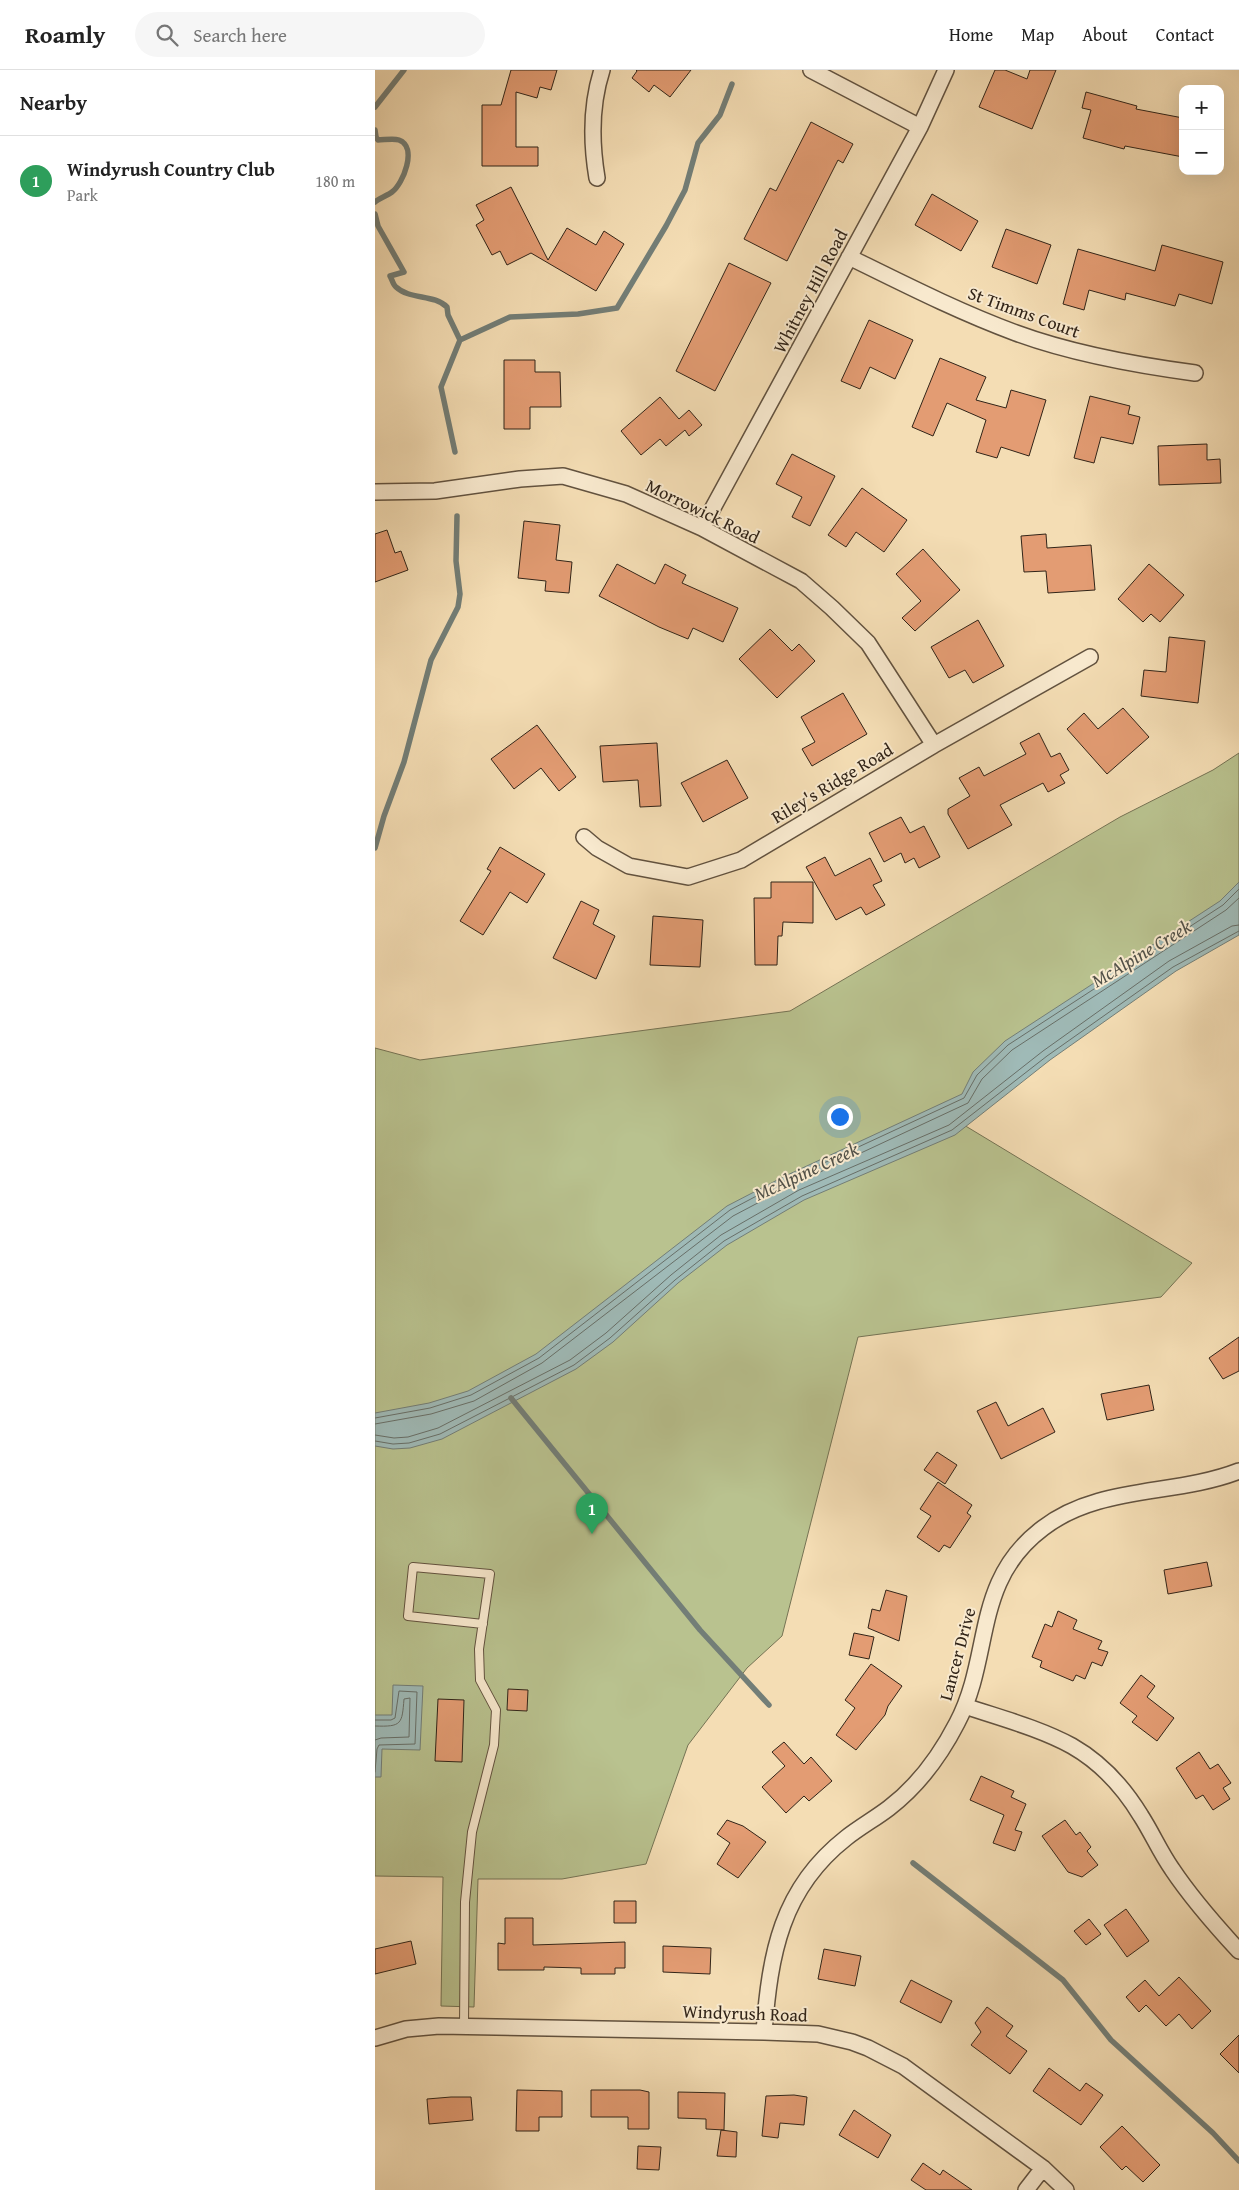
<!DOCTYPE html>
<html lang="en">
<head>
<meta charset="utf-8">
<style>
  :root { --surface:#fff; --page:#f6f6f6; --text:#222; --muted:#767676; --line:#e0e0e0; --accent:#ea580c }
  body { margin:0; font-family:"Gentium Book Plus",serif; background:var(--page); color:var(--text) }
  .controls { position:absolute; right:15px; top:15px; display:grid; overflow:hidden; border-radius:10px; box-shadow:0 5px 20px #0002 }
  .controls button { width:45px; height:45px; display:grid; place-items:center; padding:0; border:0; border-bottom:1px solid var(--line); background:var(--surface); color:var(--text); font:25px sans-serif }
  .you { position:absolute; left:464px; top:1046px; width:18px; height:18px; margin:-12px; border:4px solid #fff; border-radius:50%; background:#1a73e8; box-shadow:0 0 0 8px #1a73e833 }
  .badge { display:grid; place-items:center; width:32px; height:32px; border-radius:50%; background:var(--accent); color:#fff; font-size:16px; font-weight:700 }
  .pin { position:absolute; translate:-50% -41px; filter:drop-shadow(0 1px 2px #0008) }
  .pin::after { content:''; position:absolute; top:26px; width:18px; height:15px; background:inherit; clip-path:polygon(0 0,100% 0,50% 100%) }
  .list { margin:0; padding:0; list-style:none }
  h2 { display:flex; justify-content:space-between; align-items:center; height:65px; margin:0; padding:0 20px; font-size:21px }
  h2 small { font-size:16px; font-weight:400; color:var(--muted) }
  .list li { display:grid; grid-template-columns:32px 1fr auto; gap:15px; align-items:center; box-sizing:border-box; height:90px; padding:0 20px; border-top:1px solid var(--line) }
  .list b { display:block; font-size:19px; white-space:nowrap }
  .list p { margin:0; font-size:16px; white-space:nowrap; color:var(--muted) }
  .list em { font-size:16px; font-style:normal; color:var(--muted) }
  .icon { flex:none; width:28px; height:28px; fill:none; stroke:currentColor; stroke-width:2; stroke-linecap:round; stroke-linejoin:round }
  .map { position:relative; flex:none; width:864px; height:2120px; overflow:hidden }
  header { display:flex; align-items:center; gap:30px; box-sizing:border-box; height:70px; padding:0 25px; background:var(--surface); border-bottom:1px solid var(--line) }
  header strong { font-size:24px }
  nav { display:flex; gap:28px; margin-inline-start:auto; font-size:18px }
  .search { width:350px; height:45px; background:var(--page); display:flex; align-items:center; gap:12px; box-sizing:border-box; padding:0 18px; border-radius:28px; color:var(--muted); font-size:19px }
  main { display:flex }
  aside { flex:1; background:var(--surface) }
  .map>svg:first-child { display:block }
</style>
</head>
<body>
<header>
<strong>Roamly</strong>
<div class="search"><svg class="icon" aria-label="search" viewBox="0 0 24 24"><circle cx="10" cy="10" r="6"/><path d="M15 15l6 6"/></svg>Search here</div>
<nav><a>Home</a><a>Map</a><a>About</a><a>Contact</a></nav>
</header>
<main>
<aside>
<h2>Nearby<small></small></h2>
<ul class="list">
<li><span class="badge" style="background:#2e9e5b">1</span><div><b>Windyrush Country Club</b><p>Park</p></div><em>180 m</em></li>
</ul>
</aside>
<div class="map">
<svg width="864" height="2120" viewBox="0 0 864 2120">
  <rect width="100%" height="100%" fill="#f4ddb4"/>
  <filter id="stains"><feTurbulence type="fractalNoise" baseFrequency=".004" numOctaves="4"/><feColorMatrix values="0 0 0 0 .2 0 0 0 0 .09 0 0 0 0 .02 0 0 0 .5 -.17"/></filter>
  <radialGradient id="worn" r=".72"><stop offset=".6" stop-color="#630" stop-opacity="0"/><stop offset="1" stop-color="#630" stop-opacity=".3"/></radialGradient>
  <path fill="#b9c28f" stroke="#757354" d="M864 683V843L579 1049 817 1193 786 1227 483 1267 407 1566 372 1598 313 1675 271 1794 187 1809H103L99 1937 66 1936 68 1807 0 1806V978L45 990 415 941 745 747 838 700Z"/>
  <path fill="#9fbab7" stroke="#737e77" d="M864 812V865L801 901 675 990 580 1065 429 1130 352 1175 303 1213 238 1272 201 1299 67 1369 35 1378 18 1379 0 1376V1343L54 1333 93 1321 161 1284 352 1136 408 1107 587 1024 598 1002 630 971 845 831Z
    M18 1615 48 1616 45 1680 7 1679 6 1707H0V1645H17Z"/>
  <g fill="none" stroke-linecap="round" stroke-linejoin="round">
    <path stroke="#686f68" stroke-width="1" d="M0 1348 55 1338 96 1325 164 1288 355 1140 410 1111 589 1028 602 1005 633 975 848 835 864 819
      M0 1354 56 1344 99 1331 167 1293 358 1146 413 1117 593 1033 607 1009 637 980 851 840 864 828
      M0 1365 19 1368 33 1367 63 1358 195 1290 231 1263 296 1205 346 1165 424 1120 574 1055 668 981 794 891 857 856 864 855
      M0 1371 18 1374 34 1373 65 1364 199 1295 235 1268 300 1210 349 1171 427 1126 577 1060 672 986 798 897 864 861
      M0 1650H16L20 1648 24 1621 42 1622 40 1674 4 1675 2 1679 0 1702
      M0 1656C27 1657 27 1654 29 1629L35 1628 34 1667 6 1668 0 1670"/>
    <path stroke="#737e77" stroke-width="5.5" d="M0 37 29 0
      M0 60 1 67 3 70C9 70 18 68 24 70 43 77 28 114 17 122 12 126 4 128 0 132
      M0 144 3 156 29 202 15 206C17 209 18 215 21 217 35 230 59 224 72 237L73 245 85 270
      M80 382 66 317 85 270 135 247 203 244 242 238 291 156 310 120 323 73 345 45 357 14
      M0 778 9 746 29 692 56 590 83 537 85 524 81 491 82 446
      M136 1328 325 1560 394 1635
      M538 1793 688 1910 736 1970 838 2063 864 2091"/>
  </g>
  <path fill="#e39c73" stroke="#312418" d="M136 0H182L176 20 165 17 162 28 141 22V77H163V96H107V35H126Z
    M261 0H316L295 27 279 15 274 22 257 8 262 1Z
    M620 0H630L652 9 655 0H681L657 59 604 37Z
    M711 22 762 36 761 39 808 48V87L750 76 749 79 708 68 716 40 707 38Z
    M436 52 478 74 468 93 463 90 412 191 369 169 395 118 401 121Z
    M136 117 173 190 192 158 221 175 229 161 249 174 221 221 156 183 132 195 125 181 117 185 101 155 109 150 101 135Z
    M557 124 603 151 586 181 540 155Z
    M631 159 676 175 662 214 617 197Z
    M787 175 848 192 837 234 804 224 800 236 751 223 750 230 714 220 709 240 688 234 703 179 780 201Z
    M354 193 396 213 340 321 301 301Z
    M494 250 538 270 520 309 495 297 485 319 466 311Z
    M565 288 611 307 601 330 631 338 636 320 671 330 654 386 626 377 622 388 601 382 611 350 572 333 558 366 537 357Z
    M129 290H160V302H185L186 337H155V359H129Z
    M715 326 755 336 753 344 765 347 758 374 726 367 719 393 699 388Z
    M285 327 304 349 314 340 327 355 314 366 310 360 291 376 285 369 266 385 246 361Z
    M832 374V390L845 389 846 413 784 415 783 376Z
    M417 384 460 406 435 456 417 447 427 427 401 414Z
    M487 418 532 450 509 482 481 462 471 477 453 465Z
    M149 451 185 455 181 490 197 492 194 523 170 521 171 511 143 508Z
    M12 460 20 483 26 481 33 500 0 512V464Z
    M671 464 672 478 716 475 720 520 673 523 671 501 649 502 646 466Z
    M548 479 585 520 540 561 527 548 546 531 521 504Z
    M242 494 280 514 290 494 311 505 307 513 363 538 348 572 318 558 313 569 284 557 224 526Z
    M774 494 809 525 785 552 776 544 768 552 743 529Z
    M603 550 629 596 598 613 590 600 574 608 556 577Z
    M395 559 417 581 424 574 440 591 402 628 364 589Z
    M794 567 830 571 823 633 766 626 769 600 791 602Z
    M468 623 492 664 437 696 427 679 440 672 426 647Z
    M748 638 774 667 732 704 692 659 709 643 723 659Z
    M162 655 201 707 184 721 166 698 139 719 116 689Z
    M664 663 676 687 685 683 694 700 685 705 690 713 673 722 668 713 625 735 637 755 593 779 573 744V739L595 726 584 708 604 697 609 706 651 684 645 673Z
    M282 673 286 736 265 737 263 710 228 712 225 676Z
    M352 690 373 728 328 752 306 713Z
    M526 747 535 763 549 756 565 787 544 798 539 788 530 793 526 783 509 792 494 763Z
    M125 777 170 804 152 833 135 822 108 865 85 851 116 801 112 799Z
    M450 787 460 806 495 788 507 811 498 815 510 835 491 845 486 837 461 850 431 797Z
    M396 812H438V853L408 852 407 866H403L402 895H380L379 828H396Z
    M206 831 224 840 218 854 240 866 221 909 178 888Z
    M278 846 328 850 325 897 275 895Z
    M864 1267V1301L848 1309 834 1288Z
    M774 1315 779 1340 732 1350 726 1324Z
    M621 1332 633 1356 668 1338 680 1362 626 1389 602 1341Z
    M562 1382 582 1395 570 1414 549 1400Z
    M563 1412 597 1435 592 1443 596 1446 575 1478 569 1475 564 1482 542 1467 556 1446 545 1439Z
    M832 1492 837 1516 793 1524 789 1500Z
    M511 1520 532 1526 524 1571 493 1558 497 1539 505 1541Z
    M683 1541 702 1550 698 1559 727 1571 723 1579 733 1582 727 1596 717 1592 710 1609 701 1605 698 1611 665 1597 667 1591 657 1587 670 1554 677 1557Z
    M479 1563 499 1567 494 1589 474 1585Z
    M496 1594 527 1616 513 1636 510 1645 481 1680 461 1665 480 1638 470 1630Z
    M766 1605 780 1616 772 1627 799 1648 782 1671 757 1652 762 1646 745 1633Z
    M133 1619 153 1620 152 1641 132 1640Z
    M63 1629 89 1630 87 1692 60 1691Z
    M409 1672 429 1694 436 1687 457 1711 434 1731 429 1726 411 1743 387 1717 410 1696 397 1682Z
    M824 1682 835 1699 843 1694 856 1713 848 1718 855 1729 838 1740 828 1725 821 1729 801 1698Z
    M606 1706 639 1721 636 1727 651 1734 640 1760 647 1762 640 1781 618 1773 629 1745 595 1730Z
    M352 1750 368 1756 391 1772 363 1808 342 1794 355 1773 342 1764Z
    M690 1750 701 1765 705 1762 716 1777 712 1781 723 1795 707 1807 693 1802 667 1766Z
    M239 1831H261V1853H239Z
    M751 1839 774 1871 752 1887 729 1855Z
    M130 1848H158V1875L250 1872V1898H240V1904H206V1898L169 1897V1900H123V1873L130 1874Z
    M714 1849 726 1864 711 1875 699 1861Z
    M36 1871 41 1894 0 1904V1879Z
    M288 1876 336 1878 335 1904 288 1902Z
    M449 1879 486 1886 480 1916 443 1909Z
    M804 1907 836 1941 817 1959 804 1944 791 1956 771 1935 764 1942 751 1927 770 1910 784 1926Z
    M536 1910 577 1931 566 1953 525 1932Z
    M612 1937 638 1956 631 1966 652 1981 635 2004 596 1975 606 1962 600 1953Z
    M864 1965V2003L845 1984Z
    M674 1998 705 2021 711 2013 728 2025 706 2055 658 2021Z
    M142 2020 187 2021V2047H164V2061H141Z
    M216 2020H265L274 2022V2059H253V2047H216Z
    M303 2022 350 2023 349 2060 331 2059V2049L303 2048Z
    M419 2025 432 2027 429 2055 405 2053 403 2068 387 2066 391 2026Z
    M76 2027H96L98 2050 54 2054 52 2029Z
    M479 2040 516 2065 503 2088 464 2065Z
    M747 2056 785 2095 768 2112 751 2096 747 2100 725 2077Z
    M346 2060 362 2062 361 2087 342 2086Z
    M263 2076 286 2077 284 2100 262 2099Z
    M548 2093 565 2105 568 2100 597 2120H551L536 2110Z"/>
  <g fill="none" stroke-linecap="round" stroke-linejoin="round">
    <g stroke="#62523f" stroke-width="10">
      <path id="lane" d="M89 1956 90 1832 97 1762 119 1675 121 1640 105 1610 104 1579 115 1504 38 1497 33 1546 108 1554"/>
    </g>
    <g stroke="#62523f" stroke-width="18">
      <path id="street" d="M436 0 545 57
        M222 108C216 72 216 34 227 0
        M474 187C529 214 584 242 641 263 698 284 760 295 820 303
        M0 422 60 421 145 409 188 406 251 424 327 458 426 511 457 538 493 573 559 675
        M327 458 545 57 571 0
        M209 767 222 778 254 796 313 807 366 790 559 675 715 587
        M590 1636C625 1648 664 1658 697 1676 725 1692 749 1718 766 1746 777 1763 785 1782 797 1799 817 1829 840 1855 864 1881
        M389 1962C395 1884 406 1819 471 1768 485 1757 501 1748 514 1738 544 1715 565 1686 582 1653 618 1585 597 1511 668 1458 724 1415 800 1426 864 1401
        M0 1968 31 1959 64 1956 389 1962 443 1964 477 1972 493 1978 528 1996 668 2098 691 2120
        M651 2120 668 2098"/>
    </g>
    <use href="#lane" stroke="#f8e9ce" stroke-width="8"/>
    <use href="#street" stroke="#f8e9ce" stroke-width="15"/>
  </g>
  <g text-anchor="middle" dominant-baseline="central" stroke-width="4" stroke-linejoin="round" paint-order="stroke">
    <g font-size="18" fill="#312418" stroke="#f8e9ce">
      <text transform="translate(435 221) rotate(-62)">Whitney Hill Road</text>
      <text transform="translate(649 242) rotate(20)">St Timms Court</text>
      <text transform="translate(328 441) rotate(26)">Morrowick Road</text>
      <text transform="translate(457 713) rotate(-31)">Riley's Ridge Road</text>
      <text transform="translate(582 1584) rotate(-75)">Lancer Drive</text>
      <text transform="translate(370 1943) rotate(2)">Windyrush Road</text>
    </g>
    <g font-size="19" font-style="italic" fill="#525148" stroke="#f8e9ce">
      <text transform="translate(766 883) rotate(-31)">McAlpine Creek</text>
      <text transform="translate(431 1101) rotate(-25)">McAlpine Creek</text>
    </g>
  </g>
  <rect width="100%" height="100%" filter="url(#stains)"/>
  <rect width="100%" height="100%" fill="url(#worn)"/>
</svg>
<div class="controls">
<button>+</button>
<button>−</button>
</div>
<div class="you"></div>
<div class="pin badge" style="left:217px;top:1464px;background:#2e9e5b">1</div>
</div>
</main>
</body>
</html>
